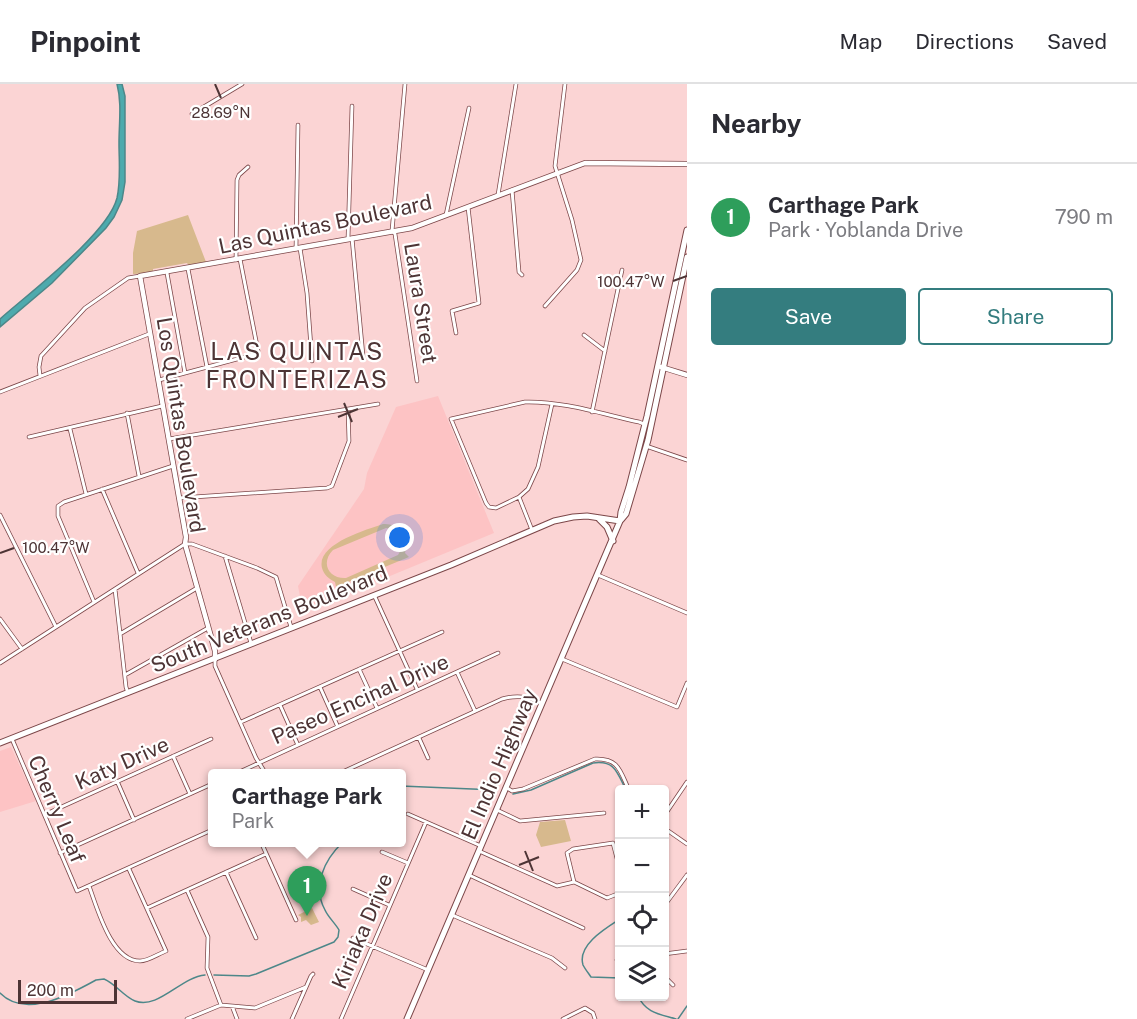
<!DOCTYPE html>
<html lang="en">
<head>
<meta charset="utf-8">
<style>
  :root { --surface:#fff; --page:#f2f2f3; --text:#2b2b33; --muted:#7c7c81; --line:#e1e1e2; --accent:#347d7f }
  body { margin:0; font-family:"Public Sans",sans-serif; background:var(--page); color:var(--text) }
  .controls { position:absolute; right:18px; bottom:18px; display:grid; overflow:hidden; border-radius:6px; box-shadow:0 2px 4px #0004 }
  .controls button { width:54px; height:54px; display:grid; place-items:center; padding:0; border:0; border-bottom:2px solid var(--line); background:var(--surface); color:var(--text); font:30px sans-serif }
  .scale { position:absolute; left:18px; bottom:15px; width:99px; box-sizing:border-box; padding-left:6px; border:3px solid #4d3435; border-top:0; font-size:16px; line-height:21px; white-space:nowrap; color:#4d3435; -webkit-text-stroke:4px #fff; paint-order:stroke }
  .you { position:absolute; left:400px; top:454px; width:21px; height:21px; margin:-15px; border:4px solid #fff; border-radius:50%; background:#1a73e8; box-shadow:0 0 0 9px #1a73e833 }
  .badge { display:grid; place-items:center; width:39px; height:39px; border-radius:50%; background:var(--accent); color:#fff; font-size:20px; font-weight:700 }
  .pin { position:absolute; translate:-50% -50px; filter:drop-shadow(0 2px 3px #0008) }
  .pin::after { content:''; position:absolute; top:32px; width:21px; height:18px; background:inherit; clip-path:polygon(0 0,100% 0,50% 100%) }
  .popup { position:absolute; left:208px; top:685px; width:198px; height:78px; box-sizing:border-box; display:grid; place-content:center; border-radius:6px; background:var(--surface); filter:drop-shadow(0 2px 4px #0005); font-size:20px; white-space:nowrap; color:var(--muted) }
  .popup b { font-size:22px; color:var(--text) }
  .popup::after { content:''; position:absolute; left:50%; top:100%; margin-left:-12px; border:12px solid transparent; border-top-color:var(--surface) }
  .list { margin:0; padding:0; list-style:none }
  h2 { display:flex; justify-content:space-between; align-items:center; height:78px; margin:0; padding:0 24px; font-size:26px }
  h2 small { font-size:20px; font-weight:400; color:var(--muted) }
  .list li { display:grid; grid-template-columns:39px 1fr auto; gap:18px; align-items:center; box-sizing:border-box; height:108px; padding:0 24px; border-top:2px solid var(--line) }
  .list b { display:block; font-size:22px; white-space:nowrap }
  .list p { margin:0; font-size:20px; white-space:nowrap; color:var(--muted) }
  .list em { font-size:20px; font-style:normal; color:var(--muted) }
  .actions { display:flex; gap:12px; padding:18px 24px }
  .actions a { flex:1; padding:14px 0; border:2px solid var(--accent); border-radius:6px; text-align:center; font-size:21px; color:var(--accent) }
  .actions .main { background:var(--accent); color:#fff }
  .icon { flex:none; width:33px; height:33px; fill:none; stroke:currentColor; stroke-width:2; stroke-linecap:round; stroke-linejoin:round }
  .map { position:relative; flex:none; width:687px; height:935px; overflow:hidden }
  header { display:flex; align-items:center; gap:36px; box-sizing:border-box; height:84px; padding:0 30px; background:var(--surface); border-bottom:2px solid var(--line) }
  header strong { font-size:28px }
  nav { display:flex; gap:33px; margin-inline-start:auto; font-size:21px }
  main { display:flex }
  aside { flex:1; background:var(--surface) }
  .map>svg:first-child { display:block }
</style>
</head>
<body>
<header>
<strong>Pinpoint</strong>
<nav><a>Map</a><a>Directions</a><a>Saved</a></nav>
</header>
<main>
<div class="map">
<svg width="687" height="935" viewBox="0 0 687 935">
  <rect width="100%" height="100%" fill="#fbd4d4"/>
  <path fill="#fdc3c4" d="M438 312 494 449 303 528 298 502 364 405 367 389 396 323Z
    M11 663 36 717 0 728V667Z"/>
  <path fill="#d7b98d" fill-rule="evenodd" d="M188 131 206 178 189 182 187 179 153 185V189L133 190V169L137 147Z
    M383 440C401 439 410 452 405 469L409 473 336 503 335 498C329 495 324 491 322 484 316 460 366 446 383 440ZM386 444C401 446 407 458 398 471L346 494C329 495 320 479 333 466Z
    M565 736 571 757 541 763 536 751 540 738Z
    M312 824 319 838 311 841 306 836 301 838V833L298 831Z"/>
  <path fill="#4daaad" stroke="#4d8789" stroke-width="1.5" d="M117 0H122L125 12V98L122 116 114 133 106 144 52 199 0 243V235C29 209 108 150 117 114 121 96 119 77 119 59 119 39 122 19 117 0Z"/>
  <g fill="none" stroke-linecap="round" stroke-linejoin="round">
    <path stroke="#4d8789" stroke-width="1.5" d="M401 702 496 706
      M513 710 531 706 593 679C615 676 617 688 626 706
      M620 835C606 844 577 861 583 881 585 885 589 890 591 893L620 894
      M214 891 249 892 256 890 334 858 338 853 339 846C335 839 328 833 325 826 312 802 324 776 343 758
      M0 909C25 935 69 911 96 896L104 895C116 900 123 912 135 917 158 926 181 893 205 891
      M638 912C646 929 659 930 676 935
      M678 935 687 922"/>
    <g stroke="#7c4749" stroke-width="4.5">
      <path id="street" d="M405 0 392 147 395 150 417 297
        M192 30 242 0
        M512 106 519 188 522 191
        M498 111 516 0
        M446 131 469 24
        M352 154 363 272
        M348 155 352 22
        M300 164 307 209 312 277
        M296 165 298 41
        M236 176 237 96 239 91 248 83
        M188 185 207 283
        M167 189 185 289
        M545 222 577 186 581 176 572 136 555 82 565 0
        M456 249 452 227 479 219 468 123
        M584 251 605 267
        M40 292 39 283 41 272 85 224 128 194 140 192
        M159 296 256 270 258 267 240 175
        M0 308 149 250
        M552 320 538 383 528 405 519 413 496 424 489 423 486 419 451 335 525 318C563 317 602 330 639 338L644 340
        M592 328 622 186
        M127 329 139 392
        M70 345 86 410
        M29 353 162 322
        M169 355 378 320
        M646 362 687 376
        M102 405 138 489
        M519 413 532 446
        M179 414 327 404 332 402 349 357 348 325
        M0 431 56 543
        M225 472 251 559
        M598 491 687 529
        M115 505 126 603 128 609
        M375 513 417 605
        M94 518 58 432V422L64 418 173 382
        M0 535 22 565
        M120 550 197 504
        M215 575V582L256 674 266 690
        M562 575 677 623 687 599
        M0 579 185 460H192L257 484 276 493 291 543
        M359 585 377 624
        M457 588 475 627
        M125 591 208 544
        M320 603 337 641
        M280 621 297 659
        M241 638 442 548
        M419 654 428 674
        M12 655 77 807 212 746
        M173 672 190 710
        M235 690 498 569
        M338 690 502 615C516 611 527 612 541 619
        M117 697 134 736
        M507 704 512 707 523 705 595 675C619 674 620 687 629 706
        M497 726 520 737 604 729
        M46 730 211 655
        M408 730 481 762
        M664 732 687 698
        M664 744 687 760
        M261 758 296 836
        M479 767 557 802 574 798 607 814 620 809
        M382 768 408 779
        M60 769 212 700
        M226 788 256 854
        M469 791 583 844
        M574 798 567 769 573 765 613 759 620 786
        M89 802C97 823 111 877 140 877 148 877 158 870 166 867L129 785
        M353 805 389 821
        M187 806 208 853 207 884 221 921
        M664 822 687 791
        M147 824 266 770
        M452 831 552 874 565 884
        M353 854 428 886
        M664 870 687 867
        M617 876 620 875
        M664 892 673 901
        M232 922 237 935
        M187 935 221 921 255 924 306 903
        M292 935 311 892 313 890
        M341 935 426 738
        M563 935 585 924 593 929 595 935"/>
    </g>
    <g stroke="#7c4749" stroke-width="6">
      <path id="secondary" d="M661 283 687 291
        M215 575V567L185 460 186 453 140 192 412 144 585 79 687 80"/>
    </g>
    <g stroke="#7c4749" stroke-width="7">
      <path id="primary" d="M599 435 607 443 613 457
        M621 436 626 430 648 356 687 173
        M0 659 451 481 554 437 573 433 587 432 620 437
        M407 935 620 437 621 428 629 403 647 332 687 146"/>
    </g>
    <use href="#street" stroke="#fff" stroke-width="3"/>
    <use href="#secondary" stroke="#fff" stroke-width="4.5"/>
    <use href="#primary" stroke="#fff" stroke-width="5"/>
  </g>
  <path fill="none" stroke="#4d3435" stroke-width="2" d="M215 0 221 14M673 197 687 192M344 319 352 338M338 333 358 325M0 469 14 464M525 767 533 787M519 781 539 773"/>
  <g text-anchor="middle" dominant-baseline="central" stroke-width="4.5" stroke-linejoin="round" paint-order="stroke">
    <g font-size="21" fill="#4d3435" stroke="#fff">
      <text transform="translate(325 140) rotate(-12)">Las Quintas Boulevard</text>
      <text transform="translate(421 219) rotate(81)">Laura Street</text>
      <text transform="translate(181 341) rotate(81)">Los Quintas Boulevard</text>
      <text transform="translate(269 535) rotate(-22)">South Veterans Boulevard</text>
      <text transform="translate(360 615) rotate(-24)">Paseo Encinal Drive</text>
      <text transform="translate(122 679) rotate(-24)">Katy Drive</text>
      <text transform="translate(499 680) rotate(-67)">El Indio Highway</text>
      <text transform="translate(57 725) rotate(67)">Cherry Leaf</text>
      <text transform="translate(362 847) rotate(-67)">Kiriaka Drive</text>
    </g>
    <g font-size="24" letter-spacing="1.5" fill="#4d3435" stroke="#fff">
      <text x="297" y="267">LAS QUINTAS<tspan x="297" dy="28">FRONTERIZAS</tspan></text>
    </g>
  </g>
  <g font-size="15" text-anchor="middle" fill="#4d3435" stroke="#fff" stroke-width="4.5" stroke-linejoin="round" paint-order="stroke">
    <text x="221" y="34">28.69°N</text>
    <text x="631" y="203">100.47°W</text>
    <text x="56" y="469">100.47°W</text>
  </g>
</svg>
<div class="controls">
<button>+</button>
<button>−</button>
<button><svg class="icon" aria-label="locate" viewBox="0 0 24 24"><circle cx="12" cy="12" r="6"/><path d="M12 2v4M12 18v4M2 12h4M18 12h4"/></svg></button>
<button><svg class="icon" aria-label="layers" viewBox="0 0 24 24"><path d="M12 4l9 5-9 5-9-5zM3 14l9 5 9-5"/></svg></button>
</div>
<div class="scale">200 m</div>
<div class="you"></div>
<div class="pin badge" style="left:307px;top:832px;background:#2e9e5b">1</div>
<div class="popup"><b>Carthage Park</b>Park</div>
</div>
<aside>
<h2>Nearby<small></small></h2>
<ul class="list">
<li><span class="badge" style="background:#2e9e5b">1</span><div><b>Carthage Park</b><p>Park · Yoblanda Drive</p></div><em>790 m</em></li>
</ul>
<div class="actions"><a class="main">Save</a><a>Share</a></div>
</aside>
</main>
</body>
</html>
